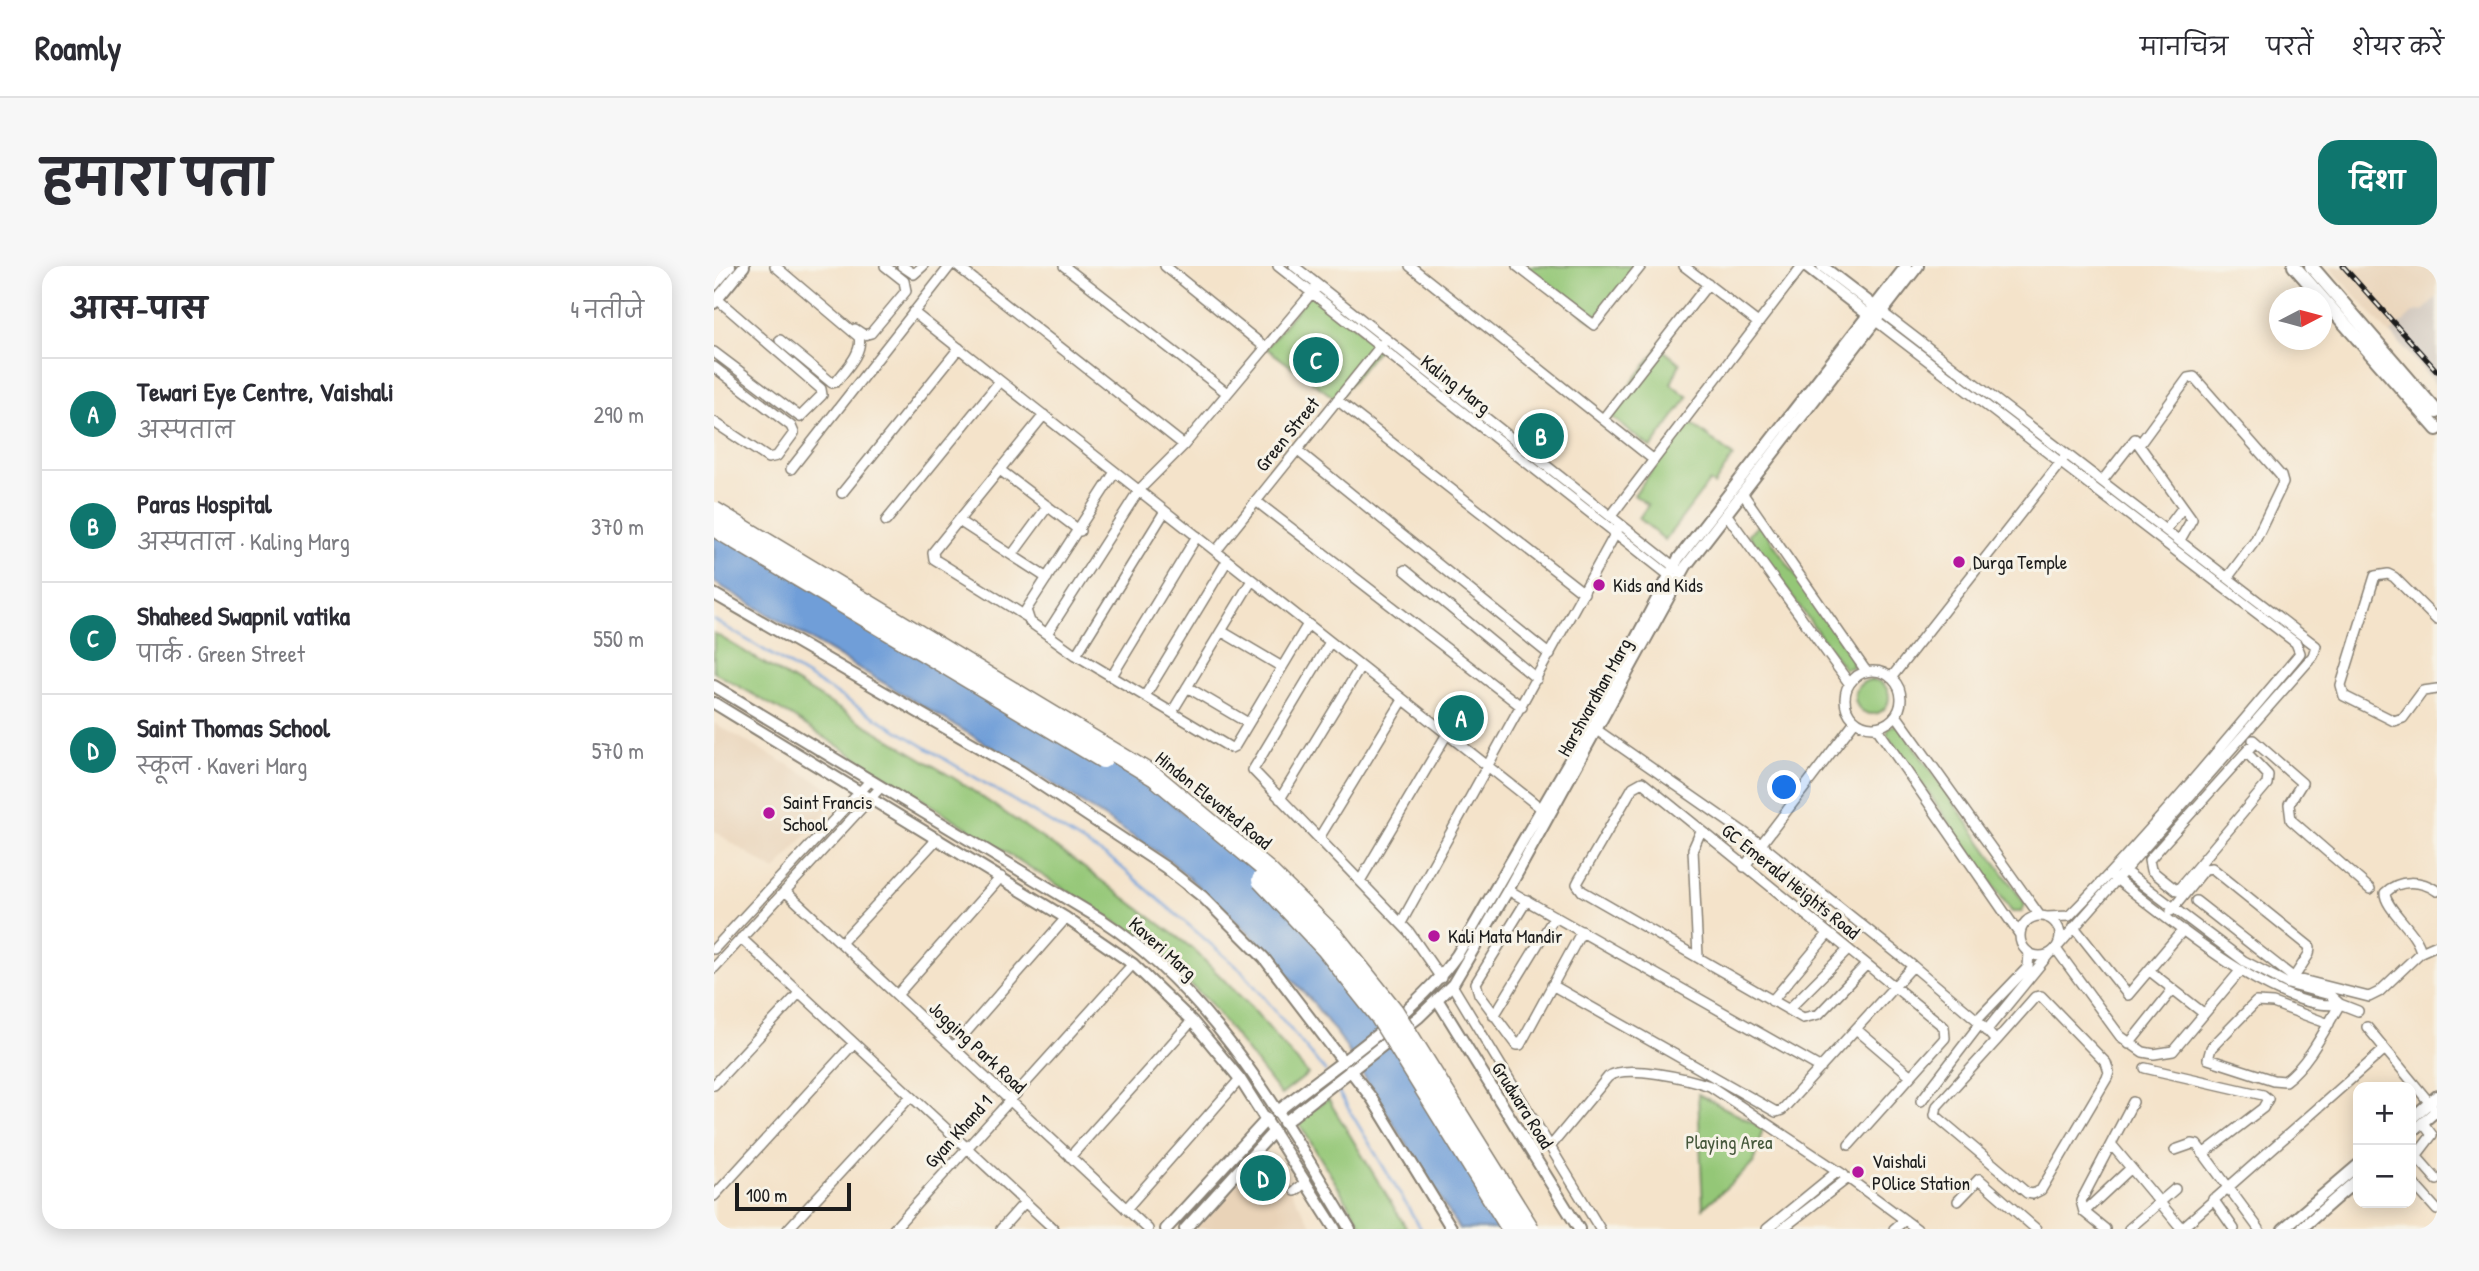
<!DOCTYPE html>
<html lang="hi">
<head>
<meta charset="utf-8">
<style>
  :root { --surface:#fff; --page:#f7f7f7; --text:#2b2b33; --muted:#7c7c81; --line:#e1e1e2; --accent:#0f766e }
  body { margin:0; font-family:"Patrick Hand","Playpen Sans Deva",sans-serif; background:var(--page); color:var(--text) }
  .controls { position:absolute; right:21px; bottom:21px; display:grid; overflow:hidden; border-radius:14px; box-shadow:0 4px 18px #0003 }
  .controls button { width:63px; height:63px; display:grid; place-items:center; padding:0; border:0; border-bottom:2px solid var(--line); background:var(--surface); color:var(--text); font:35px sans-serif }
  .compass { position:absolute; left:1555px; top:21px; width:63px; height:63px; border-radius:50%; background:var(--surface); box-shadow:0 4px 18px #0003; rotate:84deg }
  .scale { position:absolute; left:21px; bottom:18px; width:116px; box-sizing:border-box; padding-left:7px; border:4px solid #1c1c1c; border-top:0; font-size:19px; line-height:24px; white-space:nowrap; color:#1c1c1c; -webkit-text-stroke:5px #f7f3e8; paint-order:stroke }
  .you { position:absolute; left:1071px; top:522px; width:24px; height:24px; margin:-18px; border:5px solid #fff; border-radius:50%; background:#1a73e8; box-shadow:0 0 0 10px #1a73e833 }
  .badge { display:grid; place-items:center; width:46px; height:46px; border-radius:50%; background:var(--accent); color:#fff; font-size:23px; font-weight:700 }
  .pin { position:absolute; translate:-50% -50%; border:4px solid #fff; box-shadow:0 2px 7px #0006 }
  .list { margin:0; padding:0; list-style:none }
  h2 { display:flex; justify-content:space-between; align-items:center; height:91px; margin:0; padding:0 28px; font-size:30px }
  h2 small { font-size:23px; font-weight:400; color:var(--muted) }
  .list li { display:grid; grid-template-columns:46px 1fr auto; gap:21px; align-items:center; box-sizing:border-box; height:112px; padding:0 28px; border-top:2px solid var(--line) }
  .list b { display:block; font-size:26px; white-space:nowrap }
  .list p { margin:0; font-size:23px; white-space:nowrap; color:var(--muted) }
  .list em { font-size:23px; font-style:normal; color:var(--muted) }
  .map { position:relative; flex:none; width:1723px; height:963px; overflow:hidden; border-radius:21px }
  header { display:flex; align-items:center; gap:42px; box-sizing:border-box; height:98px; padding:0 35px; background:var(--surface); border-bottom:2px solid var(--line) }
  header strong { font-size:33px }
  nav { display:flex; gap:38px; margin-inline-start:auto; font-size:24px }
  .intro { display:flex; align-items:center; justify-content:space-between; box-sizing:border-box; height:168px; padding:0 42px }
  h1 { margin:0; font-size:49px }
  .button { padding:18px 32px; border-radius:21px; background:var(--accent); color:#fff; font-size:24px; font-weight:700 }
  main { display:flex; gap:42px; padding:0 42px }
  aside { flex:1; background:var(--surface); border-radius:21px; box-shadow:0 4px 18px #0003 }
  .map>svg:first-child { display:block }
</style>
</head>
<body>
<header>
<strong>Roamly</strong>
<nav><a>मानचित्र</a><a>परतें</a><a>शेयर करें</a></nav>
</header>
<div class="intro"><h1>हमारा पता</h1><a class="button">दिशा</a></div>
<main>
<aside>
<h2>आस-पास<small>4 नतीजे</small></h2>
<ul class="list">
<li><span class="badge">A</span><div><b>Tewari Eye Centre, Vaishali</b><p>अस्पताल</p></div><em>290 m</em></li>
<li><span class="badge">B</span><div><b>Paras Hospital</b><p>अस्पताल · Kaling Marg</p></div><em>370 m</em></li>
<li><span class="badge">C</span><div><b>Shaheed Swapnil vatika</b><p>पार्क · Green Street</p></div><em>550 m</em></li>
<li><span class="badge">D</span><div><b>Saint Thomas School</b><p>स्कूल · Kaveri Marg</p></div><em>570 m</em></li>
</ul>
</aside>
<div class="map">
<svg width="1723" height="963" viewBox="0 0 1723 963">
  <rect width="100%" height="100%" fill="#f7f3e8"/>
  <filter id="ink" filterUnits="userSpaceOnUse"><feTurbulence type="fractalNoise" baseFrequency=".0143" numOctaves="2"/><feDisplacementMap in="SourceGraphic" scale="14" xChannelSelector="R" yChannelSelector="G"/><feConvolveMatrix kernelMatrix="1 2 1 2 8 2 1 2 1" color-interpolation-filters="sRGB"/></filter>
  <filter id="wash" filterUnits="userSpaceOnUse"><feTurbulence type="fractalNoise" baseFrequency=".00686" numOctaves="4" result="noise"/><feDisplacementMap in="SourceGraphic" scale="28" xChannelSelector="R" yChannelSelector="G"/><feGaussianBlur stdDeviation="1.57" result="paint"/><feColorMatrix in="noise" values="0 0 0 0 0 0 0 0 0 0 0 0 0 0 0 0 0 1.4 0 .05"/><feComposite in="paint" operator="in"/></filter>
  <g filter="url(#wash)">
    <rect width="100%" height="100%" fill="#f4e3ca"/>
    <path fill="#e9d3b8" d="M1615 0H1723V35L1707 49 1703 45 1676 69Z
      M0 457 126 528 61 605 0 565Z
      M553 886 600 963H480Z"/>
    <path fill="#ccc2b9" d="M1723 31V120L1677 67 1700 46 1710 44Z"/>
    <path fill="#94c777" stroke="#58724a" stroke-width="2" d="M809 0H921L879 56Z
      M597 26 666 81 623 134 552 82Z
      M945 81 966 97 957 118 974 131 937 182 894 148Z
      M974 155 1019 190 1000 219 995 216 951 274 925 252 934 239 920 229Z
      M1046 258 1139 392V401L1130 403 1128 400 1034 268Z
      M0 367 243 514 357 592 478 682 538 742 594 808 567 829 495 736 424 670 80 452 0 406Z
      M1141 431a17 17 0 1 1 34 0a17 17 0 1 1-34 0Z
      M1184 458 1311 638 1308 646H1298L1173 468 1175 461Z
      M984 828 1049 862 1039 898 989 942Z
      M614 833 693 963H650L583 854Z"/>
    <path fill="#6f9ed8" stroke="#465d7a" stroke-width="2" d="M0 258 398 490 542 605 658 727 807 963H745L627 773 596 733 534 666 455 594 333 514 0 316Z"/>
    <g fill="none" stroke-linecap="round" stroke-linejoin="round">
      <path stroke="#6f9ed8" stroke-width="2.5" d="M0 354 400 595 528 705 611 805
        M622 822 707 963"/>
    </g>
  </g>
  <g filter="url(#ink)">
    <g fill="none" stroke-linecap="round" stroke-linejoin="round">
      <g stroke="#888073" stroke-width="12">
        <path id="minor" d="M61 0 145 71C149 87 131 104 122 116L118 117 66 74
          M188 0 200 8 209 0
          M243 0 470 179
          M350 0 513 127
          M451 0 552 82
          M564 0 961 314
          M580 0 963 303
          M696 0 940 194
          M803 0 880 59 927 0
          M970 0 1044 57
          M199 46 828 543
          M1169 47 1602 380 1599 390 1345 679
          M1162 55 1582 377 1586 387 1583 391C1509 479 1435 568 1355 650L1333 651
          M141 63 150 69 157 67 192 25 190 15 171 0
          M0 86 86 151 108 129 107 123 3 33
          M0 101 77 160 80 167 63 190 54 192 0 156
          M623 134 870 327
          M889 153 994 18
          M583 184 836 389
          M77 203 236 0
          M286 204 366 265
          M401 206 312 344 316 356 362 389 517 482 521 480 594 358
          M1388 215 1421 173
          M128 227 245 82
          M1029 228 1152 405
          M542 235 808 441
          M1013 249 1135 417
          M897 250 1088 0
          M172 255 286 115
          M245 255 333 312
          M1452 264 1469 241
          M1466 274 1478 253 1425 179 1474 112 1480 111 1567 210 1569 217 1541 275 1514 311
          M502 285 669 77
          M298 289 334 240
          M691 304 823 413
          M313 351 220 293 219 286 330 149
          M1723 354 1680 311 1674 308 1661 310 1627 419 1630 430 1680 455 1689 452 1709 425 1723 423
          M507 365 568 401
          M334 366 425 224 470 179 601 23
          M616 376 539 504 695 666 727 712
          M362 389 451 245
          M1131 433a28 28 0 1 1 56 0a28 28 0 1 1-56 0Z
          M398 410 483 270
          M1177 412 1350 192
          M473 421 534 457
          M431 430 513 295
          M458 446 538 314
          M1182 449 1326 650
          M877 460 1048 579 1199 700 1263 754 1282 775 1321 731 1327 730 1392 797 1395 806 1393 812 1327 924 1319 928 1313 927 1221 849 1223 840 1282 775
          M1162 461 1306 669
          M1539 474 1588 517 1575 538 1577 554 1656 623
          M1532 486 1554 509 1553 518 1463 625 1437 604 1435 594 1541 476
          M566 533 647 400
          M605 572 689 434
          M1030 601 1141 455
          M1408 603 1530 695 1574 718 1616 729 1626 738 1644 745
          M1397 609C1446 646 1564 749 1626 738
          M646 615 733 468
          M794 624 1107 802
          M71 625 434 963
          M813 634 762 717 765 728 803 779H806L868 665
          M1482 635 1580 712 1655 731 1665 726 1707 686C1703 665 1671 643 1671 627 1685 613 1707 614 1723 625
          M1457 645 1491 603 1498 602 1596 681 1595 688 1577 716
          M1306 670a20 20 0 1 1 40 0a20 20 0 1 1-40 0Z
          M687 657 904 263
          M1360 661 1414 729 1469 664
          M27 672 340 963
          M127 677 224 572
          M0 683 156 515
          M1342 683 1406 770 1429 786 1440 788 1459 785 1527 704
          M1707 686 1723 679
          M984 691 979 583 987 565
          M0 702 167 521
          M1437 706 1488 746
          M738 719 886 963
          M838 719 1062 846 1068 844 1199 700
          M183 729 287 611
          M1058 735 1114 668
          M1074 744 1134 684
          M780 750 841 650
          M1263 754 1314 701 1315 687
          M1615 758 1559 737 1542 736 1497 782 1494 793 1559 814 1571 815C1595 797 1611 763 1626 738
          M1653 761 1719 841
          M1142 763 1197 810
          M1272 765 1335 688
          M1415 778 1459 723
          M239 781 352 652
          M1431 802 1549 829 1554 833 1549 842 1489 888
          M0 819 86 726
          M1207 835 1266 758
          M1709 857 1718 869 1702 890 1723 914
          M1397 878 1468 963
          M1135 879 1231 772 1230 761 928 516 919 521 865 614 863 618 868 625 1089 752 1105 748 1152 699
          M836 881 894 811C910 797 976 813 996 820L1130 909
          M1461 884 1478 878 1483 879 1545 963
          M356 891 478 755
          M1697 915 1723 944
          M581 925 592 916
          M0 930 140 777
          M1499 933 1520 963
          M1244 935 1265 913 1322 963
          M412 943 526 813
          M1370 946 1417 902
          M74 963 197 830
          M180 963 419 698
          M287 963 311 936
          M1053 963 1124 905
          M1068 963 1134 912 1203 963
          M1180 963 1191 954
          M1391 963 1370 946 1367 935 1419 836
          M1415 963 1461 923
          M1467 963 1671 783"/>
      </g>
      <g stroke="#888073" stroke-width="14">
        <path id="tertiary" d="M1091 0 1157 51
          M1108 0 1164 43
          M0 19 16 0
          M0 37 30 0
          M0 328 306 505 451 601 489 631 550 692 628 794
          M0 420 388 654C500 727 568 851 636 963
          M0 437 352 652 419 698 478 755 526 813 621 963
          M723 733 865 963
          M636 804 659 834 738 963
          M563 846C622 798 699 750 743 689L876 459 964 293 1192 0
          M1697 853 1723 830
          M570 857 705 751 739 718 794 624 972 300 1204 0
          M1697 867 1723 844
          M452 963 553 853
          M471 963 560 865
          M1569 963 1644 899
          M1587 963 1644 913"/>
      </g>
      <g stroke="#888073" stroke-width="16">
        <path id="secondary" d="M1580 0 1723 163
          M1597 0 1723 146"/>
      </g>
      <use href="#minor" stroke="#fff" stroke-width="9"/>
      <use href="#tertiary" stroke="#fff" stroke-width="10"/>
      <use href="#secondary" stroke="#fff" stroke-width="12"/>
      <g stroke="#1c1c1c" stroke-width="5">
        <path id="rail" d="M1629 0 1723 105"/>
      </g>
      <use href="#rail" stroke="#f7f3e8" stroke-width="2.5" stroke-dasharray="8" stroke-linecap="butt"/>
      <g stroke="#888073" stroke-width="21" stroke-linecap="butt">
        <path id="motorway-bridge" d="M0 245 441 511 553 604 621 671 680 745 816 963
          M0 261 389 493
          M547 614 611 682 665 750 797 963"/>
      </g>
      <use href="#motorway-bridge" stroke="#fff" stroke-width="18"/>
    </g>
  </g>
  <g fill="#b5179e" stroke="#f7f3e8" stroke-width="2.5">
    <circle cx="1245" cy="296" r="7"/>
    <circle cx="885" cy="319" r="7"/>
    <circle cx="55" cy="547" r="7"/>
    <circle cx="720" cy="670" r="7"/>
    <circle cx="1144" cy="906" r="7"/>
  </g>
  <g text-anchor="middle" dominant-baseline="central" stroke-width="6" stroke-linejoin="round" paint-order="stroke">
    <g font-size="19" fill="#1c1c1c" stroke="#f7f3e8">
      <text transform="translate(742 118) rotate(38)">Kaling Marg</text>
      <text transform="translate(573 168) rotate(-51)">Green Street</text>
      <text transform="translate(880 431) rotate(-61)">Harshvardhan Marg</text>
      <text transform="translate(500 534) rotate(39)">Hindon Elevated Road</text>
      <text transform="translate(1077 615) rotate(39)">GC Emerald Heights Road</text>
      <text transform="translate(449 682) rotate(42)">Kaveri Marg</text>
      <text transform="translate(264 781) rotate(43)">Jogging Park Road</text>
      <text transform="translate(809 839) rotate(58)">Grudwara Road</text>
      <text transform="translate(244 865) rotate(-48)">Gyan Khand 1</text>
    </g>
    <g font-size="19" fill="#1c1c1c" stroke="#f7f3e8" text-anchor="start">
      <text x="1259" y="296">Durga Temple</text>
      <text x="899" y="319">Kids and Kids</text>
      <text x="69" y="536">Saint Francis<tspan x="69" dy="22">School</tspan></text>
      <text x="734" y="670">Kali Mata Mandir</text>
      <text x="1158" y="895">Vaishali<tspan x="1158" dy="22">POlice Station</tspan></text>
    </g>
    <g font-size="19" fill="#46583c" stroke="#f7f3e8">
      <text x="1015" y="876">Playing Area</text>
    </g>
  </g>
</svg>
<div class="controls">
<button>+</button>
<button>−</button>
</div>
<svg class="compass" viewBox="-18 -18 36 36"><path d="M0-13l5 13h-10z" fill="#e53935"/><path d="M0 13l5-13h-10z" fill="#7c7c81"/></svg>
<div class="scale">100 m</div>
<div class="you"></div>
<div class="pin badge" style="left:747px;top:452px">A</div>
<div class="pin badge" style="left:827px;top:170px">B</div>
<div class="pin badge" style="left:602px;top:94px">C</div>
<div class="pin badge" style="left:549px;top:912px">D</div>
</div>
</main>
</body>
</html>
